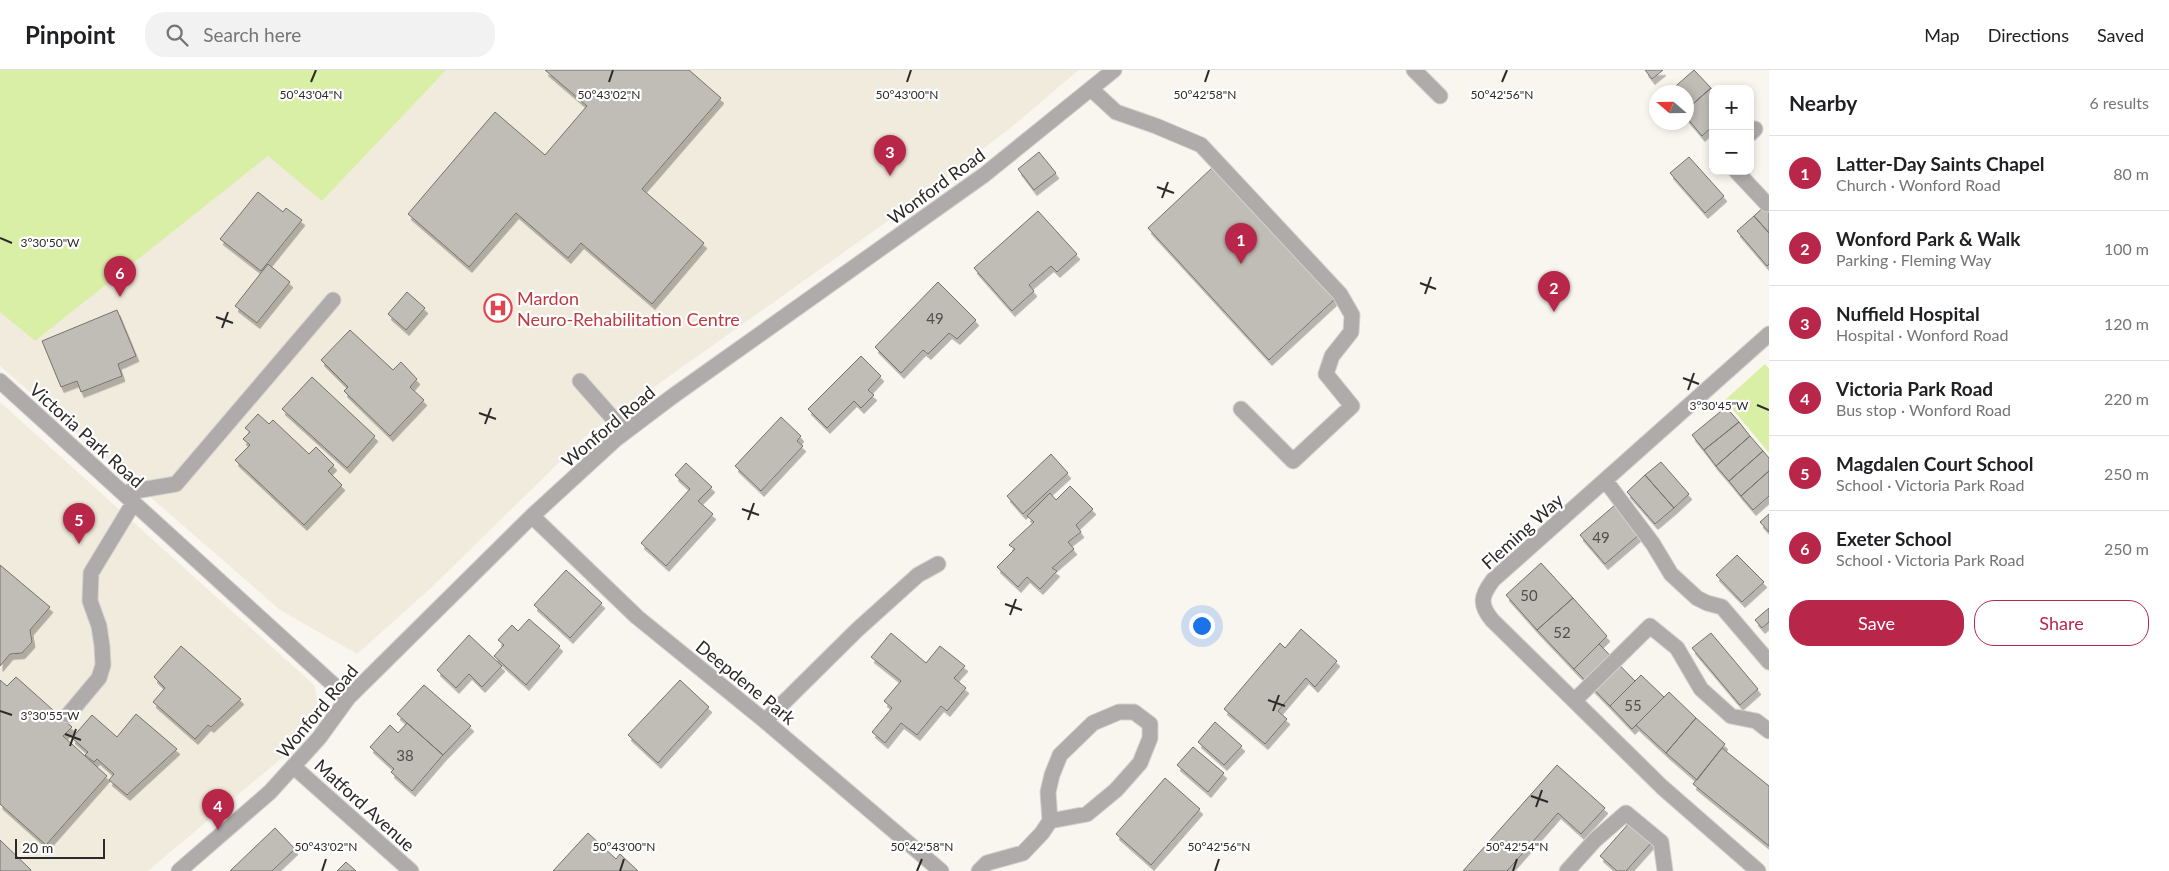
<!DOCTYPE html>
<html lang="en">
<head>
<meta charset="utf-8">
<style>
  :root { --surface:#fff; --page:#f2f2f2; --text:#202124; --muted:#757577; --line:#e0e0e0; --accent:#b82749 }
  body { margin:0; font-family:Lato,sans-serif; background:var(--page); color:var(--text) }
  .controls { position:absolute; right:15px; top:15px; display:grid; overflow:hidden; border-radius:10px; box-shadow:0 2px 8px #0003 }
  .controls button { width:45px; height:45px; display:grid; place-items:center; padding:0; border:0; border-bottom:1px solid var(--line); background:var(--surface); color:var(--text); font:25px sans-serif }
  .compass { position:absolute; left:1649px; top:15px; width:45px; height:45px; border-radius:50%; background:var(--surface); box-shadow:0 2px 8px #0003; rotate:290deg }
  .scale { position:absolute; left:15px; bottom:12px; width:90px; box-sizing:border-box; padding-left:5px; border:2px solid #2b2a28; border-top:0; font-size:14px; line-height:18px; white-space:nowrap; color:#2b2a28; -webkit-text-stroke:4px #fff; paint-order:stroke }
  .you { position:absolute; left:1201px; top:555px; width:18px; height:18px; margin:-12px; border:4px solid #fff; border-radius:50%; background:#1a73e8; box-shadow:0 0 0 8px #1a73e833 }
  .badge { display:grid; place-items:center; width:32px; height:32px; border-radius:50%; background:var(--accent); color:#fff; font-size:16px; font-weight:700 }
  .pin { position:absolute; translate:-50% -41px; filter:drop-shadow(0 1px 2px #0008) }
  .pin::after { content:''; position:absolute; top:26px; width:18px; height:15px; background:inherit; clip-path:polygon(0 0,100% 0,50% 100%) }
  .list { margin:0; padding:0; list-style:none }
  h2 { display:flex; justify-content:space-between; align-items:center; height:65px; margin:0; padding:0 20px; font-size:21px }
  h2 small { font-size:16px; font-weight:400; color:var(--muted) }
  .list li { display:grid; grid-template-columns:32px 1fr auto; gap:15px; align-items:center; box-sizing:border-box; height:75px; padding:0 20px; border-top:1px solid var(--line) }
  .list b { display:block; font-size:19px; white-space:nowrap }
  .list p { margin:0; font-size:16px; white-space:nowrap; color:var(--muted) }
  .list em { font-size:16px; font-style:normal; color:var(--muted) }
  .actions { display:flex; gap:10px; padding:15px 20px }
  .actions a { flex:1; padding:11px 0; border:1px solid var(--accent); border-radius:20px; text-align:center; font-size:18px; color:var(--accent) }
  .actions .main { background:var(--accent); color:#fff }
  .icon { flex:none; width:28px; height:28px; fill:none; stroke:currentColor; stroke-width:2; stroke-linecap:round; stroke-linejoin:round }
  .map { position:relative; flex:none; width:1769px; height:801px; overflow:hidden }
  header { display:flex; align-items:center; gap:30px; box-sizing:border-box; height:70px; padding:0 25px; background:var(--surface); border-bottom:1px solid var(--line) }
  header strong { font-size:24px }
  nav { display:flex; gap:28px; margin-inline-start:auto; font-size:18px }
  .search { width:350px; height:45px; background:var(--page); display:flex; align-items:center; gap:12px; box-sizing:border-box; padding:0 18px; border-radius:20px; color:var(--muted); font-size:19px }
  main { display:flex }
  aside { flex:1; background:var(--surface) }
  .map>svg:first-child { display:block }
</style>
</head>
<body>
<header>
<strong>Pinpoint</strong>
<div class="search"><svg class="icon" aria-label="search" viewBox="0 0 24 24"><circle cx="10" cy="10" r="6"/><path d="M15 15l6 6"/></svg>Search here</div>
<nav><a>Map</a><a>Directions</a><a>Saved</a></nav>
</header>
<main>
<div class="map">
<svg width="1769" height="801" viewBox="0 0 1769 801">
  <defs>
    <filter id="shadow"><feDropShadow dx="3" dy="5.5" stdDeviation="0" flood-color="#0004"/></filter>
  </defs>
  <rect width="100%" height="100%" fill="#f9f6f0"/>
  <path fill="#f1ebdd" d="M0 0H1079L1009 59 885 153 588 364 431 518 357 584 280 540 0 296Z
    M0 332 314 615 318 632 289 682 148 801H0Z"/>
  <path fill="#d9efa5" d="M0 0H446L322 131 268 86 35 271 0 242Z
    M1765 294 1769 299V383L1725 330Z"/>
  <path fill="#c0bdb7" stroke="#74726c" filter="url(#shadow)" d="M545 0H689L721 28 642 119 704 173 652 234 581 173 568 188 516 143 469 197 408 144 495 42 545 85 587 36Z
    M1645 0H1663L1652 9Z
    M1694 0 1711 18 1686 40V22H1669Z
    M1711 18 1713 20V56L1702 66 1686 47V40Z
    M1039 82 1056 103 1034 120 1018 99Z
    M1689 87 1724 126 1705 143 1670 103Z
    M1213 97 1335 229 1269 290 1148 158Z
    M258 122 283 142 286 138 302 150 261 201 220 169Z
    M1769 132V163L1754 146Z
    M1038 141 1077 184 1057 202 1051 196 1029 215 1034 221 1012 241 974 198Z
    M1754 146 1769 163V194L1767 196 1737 161Z
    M268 194 290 212 257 253 235 236Z
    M938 212 976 250 957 269 949 263 928 284 923 280 901 303 875 277Z
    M407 222 425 238 406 260 388 244Z
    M117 240 136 286 118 294 122 306 81 322 77 311 61 317 42 271Z
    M350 260 393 300 401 292 417 309 410 317 424 330 390 366 344 321 348 317 321 290Z
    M861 286 881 306 868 320 874 325 861 338 854 331 827 358 808 339Z
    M312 307 375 366 347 398 282 339Z
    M1726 337 1739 352 1704 380 1692 365Z
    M258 344 269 354 273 350 309 384 316 377 334 395 328 401 342 415 304 455 235 390 250 375 243 369 250 362 245 358Z
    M781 347 801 366 797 371 803 376 761 421 735 396Z
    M1739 352 1750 366 1716 396 1704 380Z
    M1750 366 1763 381 1729 411 1716 396Z
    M1763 381 1769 388V401L1741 426 1729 411Z
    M1051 384 1068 403 1023 444 1007 426Z
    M1661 392 1689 424 1674 438 1645 405Z
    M686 393 712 417 698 431 713 444 666 496 641 473 690 419 675 405Z
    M1769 401V426L1753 440 1741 426Z
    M1645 405 1674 438 1655 454 1627 422Z
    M1070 416 1093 439 1076 455 1081 462 1068 472 1074 479 1052 498 1057 501 1040 519 1027 507 1018 517 997 497 1015 479 1009 475 1034 452 1027 446 1050 423 1056 430Z
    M1615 435 1640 464 1605 494 1580 465Z
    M1769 444V462L1760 452Z
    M1737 485 1764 512 1742 532 1716 505Z
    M1541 493 1573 528 1537 560 1506 525Z
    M0 495 50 537 30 560 32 572 22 583 10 584 0 596Z
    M566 500 602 533 570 568 534 535Z
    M1573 528 1607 566 1574 599 1537 560Z
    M1769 538V552L1762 558 1755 550Z
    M529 549 560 576 526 615 494 586 504 575 498 570 512 555 518 561Z
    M1301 559 1337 591 1315 617 1306 608 1278 641 1287 649 1265 674 1224 639 1280 573 1285 578Z
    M891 563 926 593 940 576 965 596 954 608 966 618 947 641 941 636 917 665 901 653 885 673 872 662 892 638 884 631 901 611 871 587Z
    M1711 563 1758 619 1740 635 1692 578Z
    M469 565 502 596 482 617 469 604 456 618 437 600Z
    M1599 574 1635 611 1610 636 1574 599Z
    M181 576 241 629 211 657 208 655 195 669 153 632 165 618 154 607Z
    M1641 605 1664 627 1632 659 1610 636Z
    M16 607 72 657 63 666 107 706 46 775 0 734V610L7 616Z
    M680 610 709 637 658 693 628 665Z
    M424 615 471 656 443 685 397 644Z
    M1669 622 1696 648 1666 683 1636 655Z
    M136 644 177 679 127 725 109 710 114 704 97 689 94 692 85 685 88 682 72 668 92 645 117 667Z
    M1696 648 1725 674 1697 710 1666 683Z
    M1215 652 1242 676 1224 695 1198 672Z
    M407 653 443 685 412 721 391 702 394 699 370 677 390 655 398 663Z
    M1193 677 1224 703 1208 722 1177 695Z
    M1722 678 1769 716V776L1693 714Z
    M1557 695 1605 738 1581 764 1558 743 1507 801H1463Z
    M1165 708 1200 739 1151 795 1116 764Z
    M1630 752 1652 772 1626 801H1617L1600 786Z
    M275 758 295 779 272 801H230Z
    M588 763 616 789 620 784 638 801H553Z
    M0 770 31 800 30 801H0Z
    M346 792 356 801H337Z"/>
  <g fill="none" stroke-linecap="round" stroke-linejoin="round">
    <g stroke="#d4d1cc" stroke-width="17">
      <path id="minor" d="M1414 0 1440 26
        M1091 19 1116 42 1156 56 1201 75 1340 224 1352 245 1351 262 1332 286 1326 304 1352 336 1293 391 1241 339
        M1750 64 1755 59
        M1736 101 1767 134
        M0 311 348 628
        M580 311 625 362
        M1605 410 1653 474 1671 504 1697 528 1707 533 1722 537 1769 592
        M123 423 176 414 333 230
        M532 446 637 547 765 651 941 801
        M1575 630 1650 556 1677 578 1701 619 1731 646 1756 651 1769 661
        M68 645 99 608 103 595 102 576 99 556 90 531 91 503 134 432
        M765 651 857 560 918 505 938 494
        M294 697 411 801
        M179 801 270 722 319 668 348 628 532 446 616 369 673 326 984 105 1114 0
        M979 801 987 793 1023 783 1042 763 1050 751 1048 722 1052 705 1060 685 1093 653 1119 642H1134L1150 654V668L1140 693 1116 720 1087 744 1050 751
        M1567 801 1595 770 1626 743 1661 772 1665 801
        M1758 801 1662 717 1492 550C1479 534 1481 526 1493 510L1769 264"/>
    </g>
    <use href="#minor" stroke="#aeabaa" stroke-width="15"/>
  </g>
  <path fill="none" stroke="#2b2a28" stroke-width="2" d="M311 12 316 0M609 12 613 0M907 12 911 0M1205 12 1209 0M1502 12 1507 0M1157 117 1174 123M1162 128 1168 112M0 168 12 173M1420 213 1436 219M1425 224 1431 207M216 247 233 253M222 258 228 242M1683 308 1699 314M1688 320 1694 303M1757 335 1769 340M479 343 496 349M485 354 491 338M742 439 759 445M748 450 754 433M1005 534 1022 540M1010 545 1016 529M1268 630 1285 636M0 641 12 645M1273 641 1279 625M65 664 81 670M70 676 76 659M1531 726 1548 732M1536 737 1542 720M322 801 326 789M620 801 624 789M917 801 922 789M1215 801 1219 789M1513 801 1517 789"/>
  <defs>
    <g id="hospital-ring" transform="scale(1.4375)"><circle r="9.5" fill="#fff" stroke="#e0444e" stroke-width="1.5"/><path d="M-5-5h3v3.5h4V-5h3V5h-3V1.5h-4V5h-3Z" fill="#e0444e"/></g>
  </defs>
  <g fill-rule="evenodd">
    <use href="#hospital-ring" x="498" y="238"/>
  </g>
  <g text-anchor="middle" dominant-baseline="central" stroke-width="4.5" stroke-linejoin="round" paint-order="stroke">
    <g font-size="15" fill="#504f4c">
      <text x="935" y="248">49</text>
      <text x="1601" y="467">49</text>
      <text x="1529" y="525">50</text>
      <text x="1562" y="562">52</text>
      <text x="1633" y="635">55</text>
      <text x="405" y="685">38</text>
    </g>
    <g font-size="18" fill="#2b2a28" stroke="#fff">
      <text transform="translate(936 116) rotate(-36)">Wonford Road</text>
      <text transform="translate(608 356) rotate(-40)">Wonford Road</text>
      <text transform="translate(87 365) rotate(42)">Victoria Park Road</text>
      <text transform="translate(1522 461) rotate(-42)">Fleming Way</text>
      <text transform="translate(746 612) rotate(39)">Deepdene Park</text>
      <text transform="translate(317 641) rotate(-50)">Wonford Road</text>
      <text transform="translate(365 735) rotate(42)">Matford Avenue</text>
    </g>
    <g font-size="18" fill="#be3a42" stroke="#fff" text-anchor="start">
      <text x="517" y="228">Mardon<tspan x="517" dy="21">Neuro-Rehabilitation Centre</tspan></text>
    </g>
  </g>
  <g font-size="12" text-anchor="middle" fill="#2b2a28" stroke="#fff" stroke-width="4.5" stroke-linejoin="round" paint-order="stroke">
    <text x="311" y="29">50°43'04"N</text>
    <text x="609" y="29">50°43'02"N</text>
    <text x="907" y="29">50°43'00"N</text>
    <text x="1205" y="29">50°42'58"N</text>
    <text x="1502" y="29">50°42'56"N</text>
    <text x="50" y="177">3°30'50"W</text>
    <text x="1719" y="340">3°30'45"W</text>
    <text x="50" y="650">3°30'55"W</text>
    <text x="326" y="781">50°43'02"N</text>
    <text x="624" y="781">50°43'00"N</text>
    <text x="922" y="781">50°42'58"N</text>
    <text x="1219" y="781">50°42'56"N</text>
    <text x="1517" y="781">50°42'54"N</text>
  </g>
</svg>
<div class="controls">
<button>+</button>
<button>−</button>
</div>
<svg class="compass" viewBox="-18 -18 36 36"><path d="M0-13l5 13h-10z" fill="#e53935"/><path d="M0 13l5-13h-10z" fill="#757577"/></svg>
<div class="scale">20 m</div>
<div class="you"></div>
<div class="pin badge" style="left:1241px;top:194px">1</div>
<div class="pin badge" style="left:1554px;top:242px">2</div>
<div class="pin badge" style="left:890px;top:106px">3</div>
<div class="pin badge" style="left:218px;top:760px">4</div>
<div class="pin badge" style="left:79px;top:474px">5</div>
<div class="pin badge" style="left:120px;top:227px">6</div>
</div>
<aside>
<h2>Nearby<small>6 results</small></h2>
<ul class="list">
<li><span class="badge">1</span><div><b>Latter-Day Saints Chapel</b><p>Church · Wonford Road</p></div><em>80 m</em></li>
<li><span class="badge">2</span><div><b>Wonford Park &amp; Walk</b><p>Parking · Fleming Way</p></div><em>100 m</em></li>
<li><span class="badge">3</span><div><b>Nuffield Hospital</b><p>Hospital · Wonford Road</p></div><em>120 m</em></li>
<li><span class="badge">4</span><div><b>Victoria Park Road</b><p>Bus stop · Wonford Road</p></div><em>220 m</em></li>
<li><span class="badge">5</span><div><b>Magdalen Court School</b><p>School · Victoria Park Road</p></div><em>250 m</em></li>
<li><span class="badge">6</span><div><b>Exeter School</b><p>School · Victoria Park Road</p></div><em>250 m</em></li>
</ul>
<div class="actions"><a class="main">Save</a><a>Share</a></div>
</aside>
</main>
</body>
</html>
